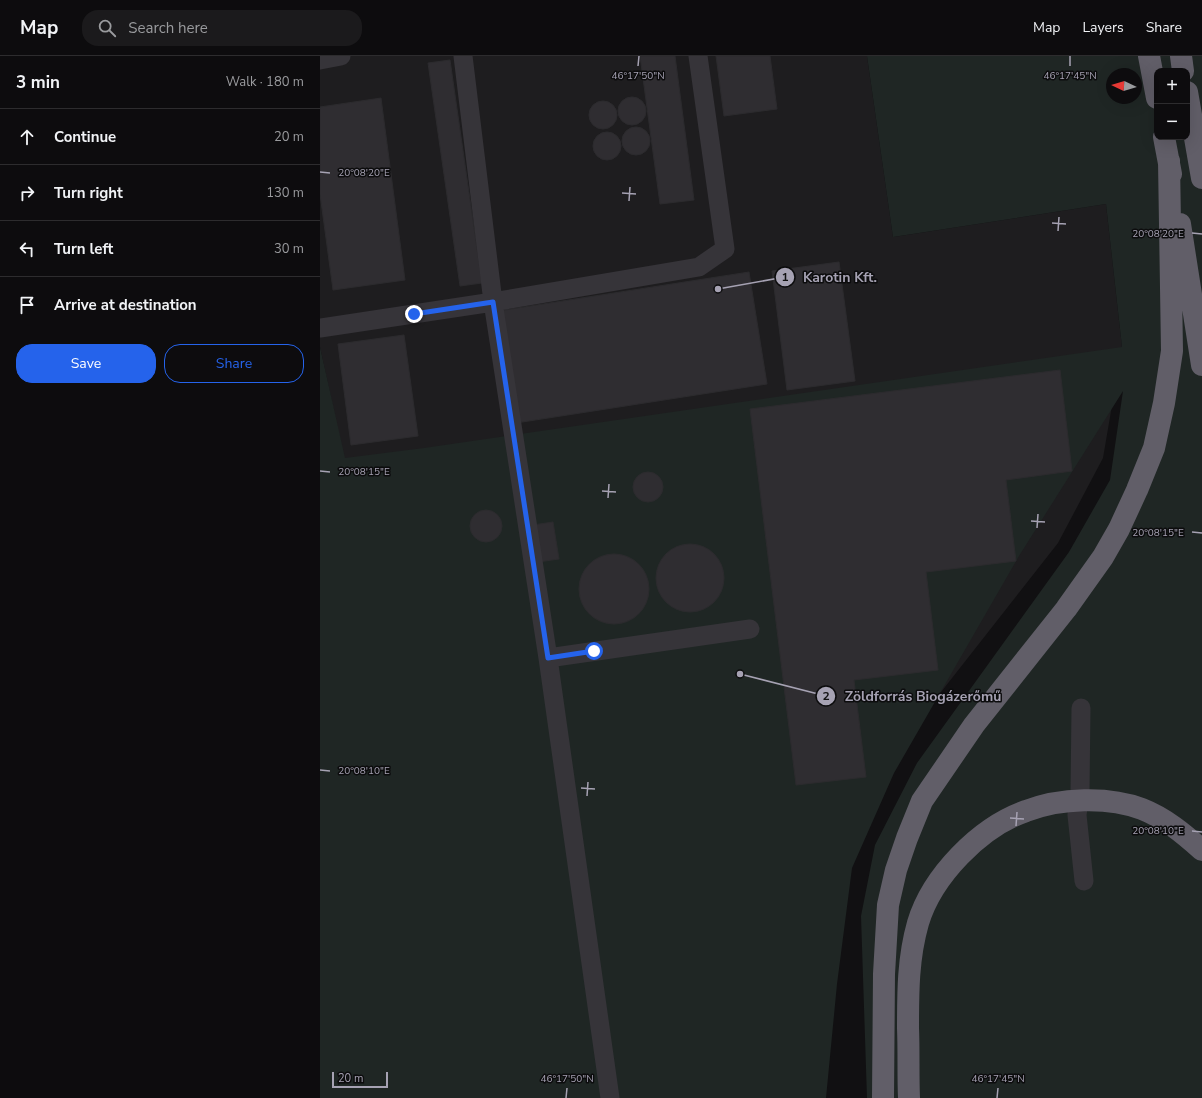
<!DOCTYPE html>
<html lang="en">
<head>
<meta charset="utf-8">
<style>
  :root { --surface:#0d0c0e; --page:#1b1a1c; --text:#f1f3f6; --muted:#9a9b9e; --line:#2d2c2e; --accent:#2563eb }
  body { margin:0; font-family:"Nunito Sans",sans-serif; background:var(--page); color:var(--text) }
  .controls { position:absolute; right:12px; top:12px; display:grid; overflow:hidden; border-radius:8px; box-shadow:0 4px 16px #0002 }
  .controls button { width:36px; height:36px; display:grid; place-items:center; padding:0; border:0; border-bottom:1px solid var(--line); background:var(--surface); color:var(--text); font:20px sans-serif }
  .compass { position:absolute; left:786px; top:12px; width:36px; height:36px; border-radius:50%; background:var(--surface); box-shadow:0 4px 16px #0002; rotate:274deg }
  .scale { position:absolute; left:12px; bottom:10px; width:56px; box-sizing:border-box; padding-left:4px; border:2px solid #a6a2b3; border-top:0; font-size:11px; line-height:14px; white-space:nowrap; color:#a6a2b3; -webkit-text-stroke:3px #0c0c0d; paint-order:stroke }
  .stop { position:absolute; width:12px; height:12px; margin:-9px; border:3px solid #2563eb; border-radius:50%; background:#fff }
  .stop.end { background:#2563eb; border-color:#fff; box-shadow:0 1px 4px #0008 }
  .list { margin:0; padding:0; list-style:none }
  h2 { display:flex; justify-content:space-between; align-items:center; height:52px; margin:0; padding:0 16px; font-size:17px }
  h2 small { font-size:13px; font-weight:400; color:var(--muted) }
  .list li { display:grid; grid-template-columns:26px 1fr auto; gap:12px; align-items:center; box-sizing:border-box; height:56px; padding:0 16px; border-top:1px solid var(--line) }
  .list b { display:block; font-size:15px; white-space:nowrap }
  .list em { font-size:13px; font-style:normal; color:var(--muted) }
  .actions { display:flex; gap:8px; padding:12px 16px }
  .actions a { flex:1; padding:9px 0; border:1px solid var(--accent); border-radius:16px; text-align:center; font-size:14px; color:var(--accent) }
  .actions .main { background:var(--accent); color:#fff }
  .icon { flex:none; width:22px; height:22px; fill:none; stroke:currentColor; stroke-width:2; stroke-linecap:round; stroke-linejoin:round }
  .map { position:relative; flex:none; width:882px; height:1042px; overflow:hidden }
  header { display:flex; align-items:center; gap:24px; box-sizing:border-box; height:56px; padding:0 20px; background:var(--surface); border-bottom:1px solid var(--line) }
  header strong { font-size:19px }
  nav { display:flex; gap:22px; margin-inline-start:auto; font-size:14px }
  .search { width:280px; height:36px; background:var(--page); display:flex; align-items:center; gap:10px; box-sizing:border-box; padding:0 14px; border-radius:16px; color:var(--muted); font-size:15px }
  main { display:flex }
  aside { flex:1; background:var(--surface) }
  .map>svg:first-child { display:block }
</style>
</head>
<body>
<header>
<strong>Map</strong>
<div class="search"><svg class="icon" aria-label="search" viewBox="0 0 24 24"><circle cx="10" cy="10" r="6"/><path d="M15 15l6 6"/></svg>Search here</div>
<nav><a>Map</a><a>Layers</a><a>Share</a></nav>
</header>
<main>
<aside>
<h2>3 min<small>Walk · 180 m</small></h2>
<ul class="list">
<li><svg class="icon" aria-label="ahead" viewBox="0 0 24 24"><path d="M12 20V5M6 11l6-6 6 6"/></svg><div><b>Continue</b></div><em>20 m</em></li>
<li><svg class="icon" aria-label="right" viewBox="0 0 24 24"><path d="M7 20v-9h11M14 6l5 5-5 5"/></svg><div><b>Turn right</b></div><em>130 m</em></li>
<li><svg class="icon" aria-label="left" viewBox="0 0 24 24"><path d="M17 20v-9H6M10 6l-5 5 5 5"/></svg><div><b>Turn left</b></div><em>30 m</em></li>
<li><svg class="icon" aria-label="arrive" viewBox="0 0 24 24"><path d="M6 21V4h12l-3 4 3 4H6"/></svg><div><b>Arrive at destination</b></div></li>
</ul>
<div class="actions"><a class="main">Save</a><a>Share</a></div>
</aside>
<div class="map">
<svg width="882" height="1042" viewBox="0 0 882 1042">
  <rect width="100%" height="100%" fill="#111012"/>
  <path fill="#1e1d1f" d="M0 0H547L573 181 786 148 802 291 783 402 738 487 574 696 539 767 452 1042 24 402 0 291Z"/>
  <path fill="#1f2624" fill-rule="evenodd" d="M547 0H882V1042H547L541 860 555 789 597 707 749 496 790 424 803 335 699 500 574 717 532 812 517 928 506 1042H0V291L25 402 104 392 802 291 786 148 573 181ZM837 15H867V81H837ZM792 18H816V42H792Z"/>
  <path fill="#2f2d31" stroke="#2c2b2e" d="M320 0H355L374 144 340 148Z
    M396 0H450L457 53 404 60Z
    M130 4 162 227 140 230 108 7Z
    M298 55a14 14 0 1 1 28 0a14 14 0 1 1-28 0Z
    M61 42 85 224 13 234 0 138V51Z
    M269 59a14 14 0 1 1 28 0a14 14 0 1 1-28 0Z
    M302 85a14 14 0 1 1 28 0a14 14 0 1 1-28 0Z
    M273 90a14 14 0 1 1 28 0a14 14 0 1 1-28 0Z
    M519 206 535 325 467 334 452 215Z
    M429 216 447 328 196 367 178 255Z
    M84 279 98 380 31 389 18 288Z
    M740 314 752 415 686 424 696 505 606 516 618 614 534 624 546 721 476 729 430 353Z
    M313 431a15 15 0 1 1 30 0a15 15 0 1 1-30 0Z
    M150 470a16 16 0 1 1 32 0a16 16 0 1 1-32 0Z
    M233 466 239 503 218 506 213 469Z
    M336 522a34 34 0 1 1 68 0a34 34 0 1 1-68 0Z
    M259 533a35 35 0 1 1 70 0a35 35 0 1 1-70 0Z"/>
  <g fill="none" stroke-linecap="round" stroke-linejoin="round">
    <path stroke="#363439" stroke-width="19" d="M143 0 173 246 228 602 290 1042
      M0 4 21 0
      M0 272 173 246 379 211 405 193 378 0
      M228 602 430 573
      M761 652 760 736 757 759 764 825"/>
    <path stroke="#615e68" stroke-width="22" d="M829 0 837 42
      M861 0 863 15
      M867 36 882 122
      M844 81 851 118
      M860 168 882 309
      M563 1042 564 918 568 849 576 814 587 782 602 745 654 669 746 553 783 501 799 473 817 434 834 392 844 347 852 295 849 105
      M589 1042C588 1019 589 996 588 972 588 936 588 902 598 867 612 820 660 771 706 755 740 742 788 740 822 753 845 762 864 778 882 794"/>
  </g>
  <g fill="none" stroke-linecap="round" stroke-linejoin="round">
    <path stroke="#2563eb" stroke-width="5" d="M94 258 173 246 228 602 274 595"/>
  </g>
  <path fill="none" stroke="#a6a2b3" stroke-width="1.5" d="M318 10 319 0M750 10V0M0 116 10 117M302 137 316 138M309 145 310 131M732 167 746 168M738 175 739 161M872 177 882 178M0 415 10 416M282 435 296 436M288 442 289 428M711 465 725 466M717 472 718 458M872 476 882 477M0 714 10 715M261 732 275 733M267 740 268 726M690 762 704 763M696 770 697 756M872 775 882 776M246 1042 247 1032M677 1042 678 1032"/>
  <g font-size="10" text-anchor="middle" fill="#a6a2b3" stroke="#0c0c0d" stroke-width="3" stroke-linejoin="round" paint-order="stroke">
    <text x="318" y="23">46°17'50"N</text>
    <text x="750" y="23">46°17'45"N</text>
    <text x="44" y="120">20°08'20"E</text>
    <text x="838" y="181">20°08'20"E</text>
    <text x="44" y="419">20°08'15"E</text>
    <text x="838" y="480">20°08'15"E</text>
    <text x="44" y="718">20°08'10"E</text>
    <text x="838" y="778">20°08'10"E</text>
    <text x="247" y="1026">46°17'50"N</text>
    <text x="678" y="1026">46°17'45"N</text>
  </g>
  <path fill="none" stroke="#a6a2b3" stroke-width="1.5" d="M398 233L465 221M420 618L506 640"/>
  <g fill="#a6a2b3" stroke="#0c0c0d" stroke-width="1.5">
    <circle cx="398" cy="233" r="4"/>
    <circle cx="420" cy="618" r="4"/>
    <circle cx="465" cy="221" r="10"/>
    <circle cx="506" cy="640" r="10"/>
  </g>
  <g font-size="12" text-anchor="middle" font-weight="bold" fill="#111">
    <text x="465" y="225">1</text>
    <text x="506" y="644">2</text>
  </g>
  <g font-size="14" text-anchor="middle" font-weight="bold" fill="#a6a2b3" stroke="#0c0c0d" stroke-width="3" stroke-linejoin="round" paint-order="stroke">
    <text x="520" y="226">Karotin Kft.</text>
    <text x="603" y="645">Zöldforrás Biogázerőmű</text>
  </g>
</svg>
<div class="controls">
<button>+</button>
<button>−</button>
</div>
<svg class="compass" viewBox="-18 -18 36 36"><path d="M0-13l5 13h-10z" fill="#e53935"/><path d="M0 13l5-13h-10z" fill="#9a9b9e"/></svg>
<div class="scale">20 m</div>
<div class="stop" style="left:274px;top:595px"></div>
<div class="stop end" style="left:94px;top:258px"></div>
</div>
</main>
</body>
</html>
